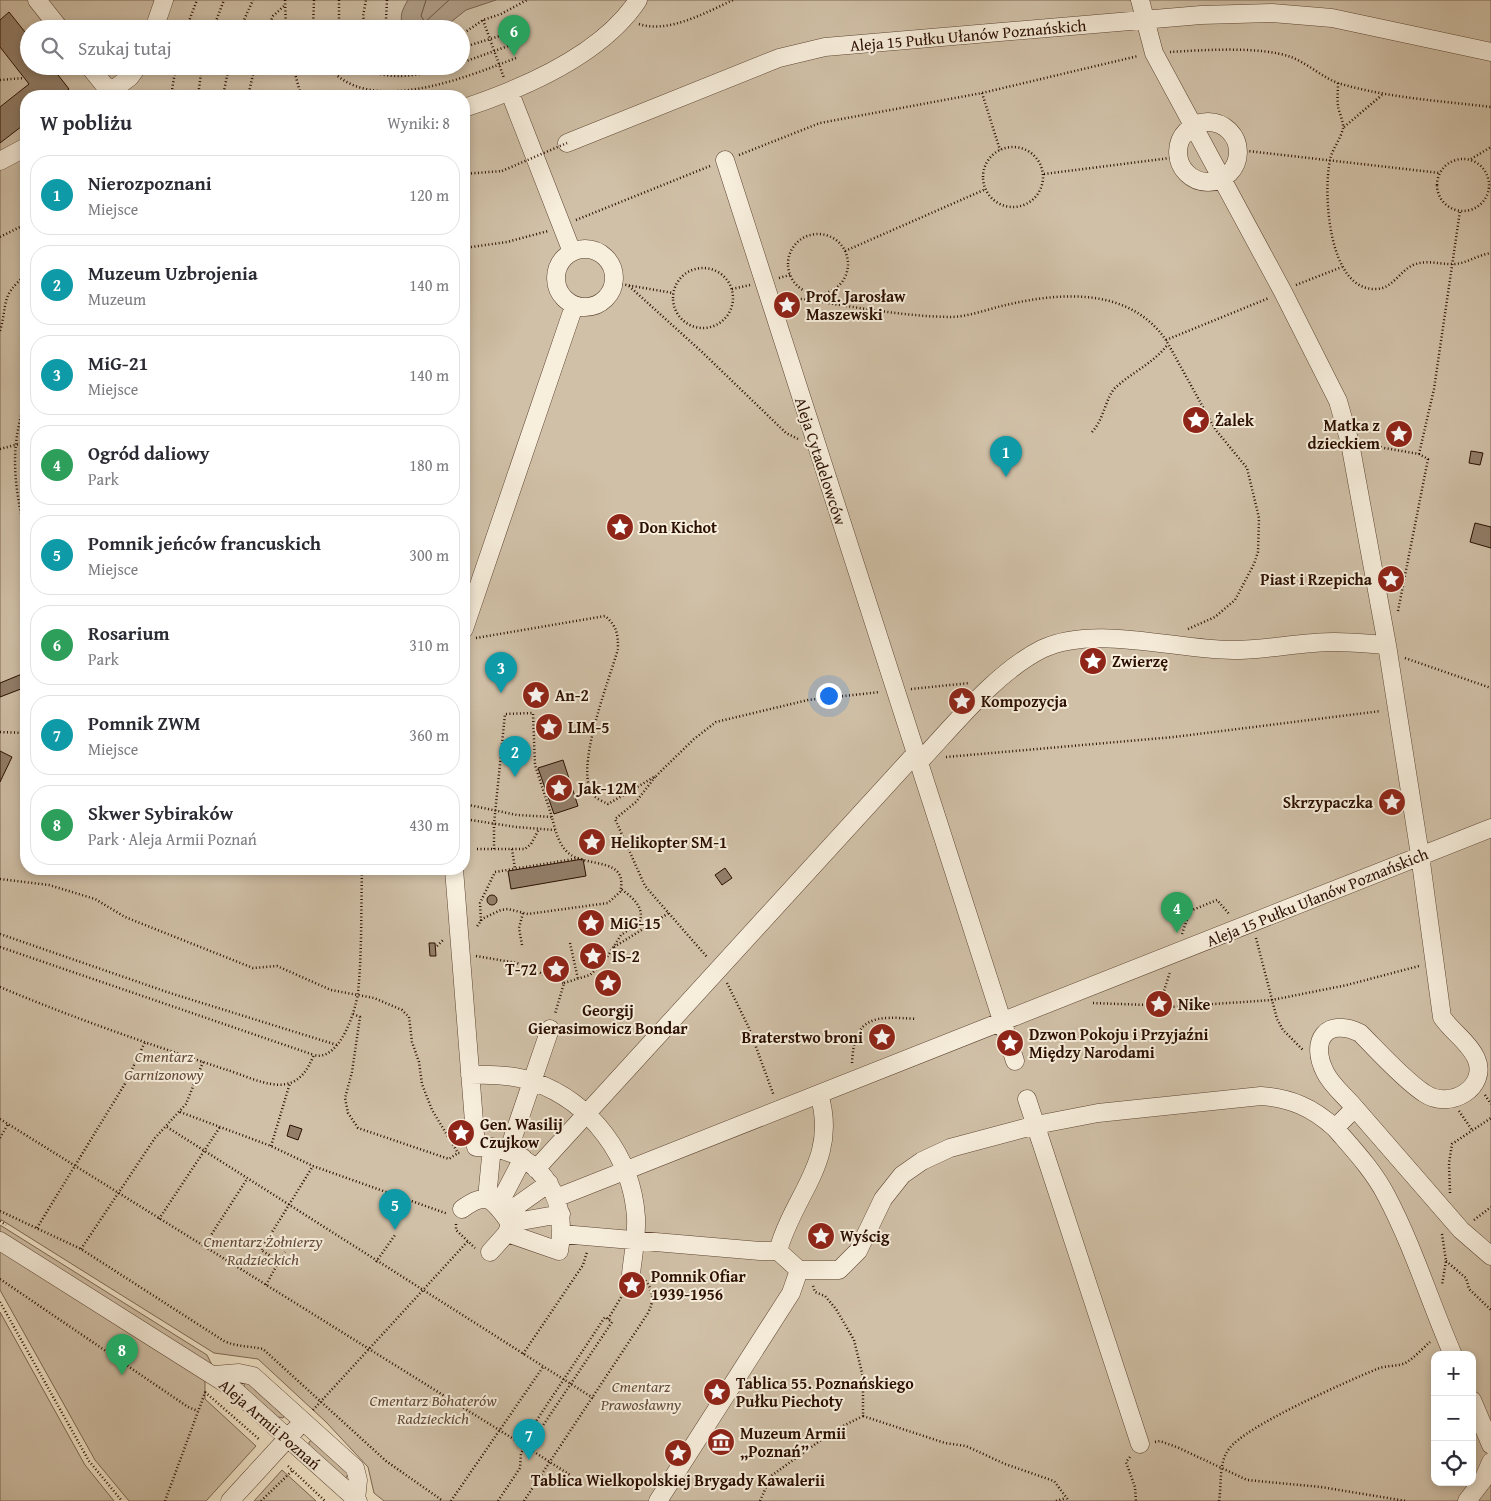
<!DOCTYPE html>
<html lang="pl">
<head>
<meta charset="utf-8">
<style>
  :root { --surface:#fff; --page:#f2f2f3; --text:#2b2b33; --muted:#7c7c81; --line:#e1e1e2; --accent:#d93025 }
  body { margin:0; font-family:"Gentium Book Plus",serif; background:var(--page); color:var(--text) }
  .controls { position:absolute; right:15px; bottom:15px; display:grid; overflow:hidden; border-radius:10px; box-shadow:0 2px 8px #0003 }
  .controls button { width:45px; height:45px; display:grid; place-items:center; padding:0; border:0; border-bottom:1px solid var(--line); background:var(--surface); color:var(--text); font:25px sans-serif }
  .you { position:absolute; left:828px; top:695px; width:18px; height:18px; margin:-12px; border:4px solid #fff; border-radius:50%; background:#1a73e8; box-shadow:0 0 0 8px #1a73e833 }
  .badge { display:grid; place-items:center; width:32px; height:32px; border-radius:50%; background:var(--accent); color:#fff; font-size:16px; font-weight:700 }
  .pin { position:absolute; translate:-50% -41px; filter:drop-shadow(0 1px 2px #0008) }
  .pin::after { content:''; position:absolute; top:26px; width:18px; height:15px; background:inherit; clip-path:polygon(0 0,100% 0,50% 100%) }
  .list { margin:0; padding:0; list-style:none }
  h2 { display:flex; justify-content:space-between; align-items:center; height:65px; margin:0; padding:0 20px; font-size:21px }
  h2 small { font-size:16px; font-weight:400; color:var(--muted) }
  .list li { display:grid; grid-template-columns:32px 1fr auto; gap:15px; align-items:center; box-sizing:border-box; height:80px; margin:0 10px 10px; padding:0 10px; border:1px solid var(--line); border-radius:20px }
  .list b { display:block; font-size:19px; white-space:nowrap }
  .list p { margin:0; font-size:16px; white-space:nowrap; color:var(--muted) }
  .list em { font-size:16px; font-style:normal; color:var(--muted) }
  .icon { flex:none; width:28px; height:28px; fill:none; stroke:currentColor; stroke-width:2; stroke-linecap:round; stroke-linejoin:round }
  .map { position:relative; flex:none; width:1491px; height:1501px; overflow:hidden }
  .search { position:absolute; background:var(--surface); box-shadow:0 2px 8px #0003; left:20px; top:20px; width:450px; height:55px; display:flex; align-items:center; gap:12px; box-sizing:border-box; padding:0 18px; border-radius:28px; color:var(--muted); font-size:19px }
  .panel { position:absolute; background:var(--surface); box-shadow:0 2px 8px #0003; left:20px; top:90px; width:450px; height:785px; border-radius:20px }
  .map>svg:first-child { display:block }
</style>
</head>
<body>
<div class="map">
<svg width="1491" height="1501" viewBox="0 0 1491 1501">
  <rect width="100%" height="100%" fill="#f2e5c9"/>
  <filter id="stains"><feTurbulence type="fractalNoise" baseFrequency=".004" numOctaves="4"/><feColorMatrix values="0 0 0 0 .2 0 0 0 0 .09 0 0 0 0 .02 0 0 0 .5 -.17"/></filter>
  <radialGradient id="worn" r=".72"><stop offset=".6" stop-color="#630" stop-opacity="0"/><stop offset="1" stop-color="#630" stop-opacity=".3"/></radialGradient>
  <path fill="#d0c0a7" stroke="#7d6754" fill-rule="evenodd" d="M0 0H1491V1501H384L374 1493 368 1467 326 1422 258 1359 214 1353 0 1219ZM29 29H461V66H29ZM26 96H464V869H26ZM1435 1355H1472V1482H1435Z
    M0 1225 207 1355 212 1365 0 1232Z
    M0 1251 205 1381V1399L256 1446 206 1501H129L95 1460 0 1290Z
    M0 1312 85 1465 114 1501H0Z
    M245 1380 284 1416 283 1418 278 1417 244 1387Z
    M313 1439 348 1471 347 1477 345 1478 309 1447V1442Z
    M282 1470 316 1501H254Z"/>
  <path fill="#ae9c85" stroke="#796350" d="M408 0H496L466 10 442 29H407C397 20 402 10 408 0Z"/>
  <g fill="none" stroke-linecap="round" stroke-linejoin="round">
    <path stroke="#6c5542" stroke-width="1" d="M426 0 421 16 425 22 449 0"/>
  </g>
  <path fill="#927e69" stroke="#2a0e00" d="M9 12 29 37V66H51L69 89 60 96H26V123L0 143V107L29 84 0 47V20Z
    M1471 451 1483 453 1480 465 1469 463Z
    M1475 523 1491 527V548L1470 542Z
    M22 674 26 687 0 697V683Z
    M0 751 12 757 0 782Z
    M563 760 578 806 554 814 538 768Z
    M583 859 586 876 511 889 508 871Z
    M725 868 732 878 722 885 715 875Z
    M487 900a5 5 0 1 1 10 0a5 5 0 1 1-10 0Z
    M429 943H435L436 956H430Z
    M290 1125 302 1129 298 1140 287 1136Z"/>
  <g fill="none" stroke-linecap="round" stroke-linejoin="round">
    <g stroke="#5c4432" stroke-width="19">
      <path id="minor" d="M37 0 60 29
        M1140 0 1154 53 1283 292 1338 401 1350 443 1387 645 1420 855 1442 1017C1452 1032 1468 1041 1476 1058 1489 1087 1450 1111 1424 1093 1404 1080 1378 1051 1360 1033 1327 1017 1309 1040 1325 1072 1331 1085 1346 1097 1355 1108L1335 1128C1353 1149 1373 1170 1386 1195 1413 1246 1430 1302 1453 1355
        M154 29 164 0
        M89 66 110 92
        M510 93 572 252
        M110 96V92L130 77 138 66
        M464 108C524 88 602 55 638 0
        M1178 152a30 30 0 1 1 60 0a30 30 0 1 1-60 0Z
        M567 143 779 58 825 47 1201 15 1272 13 1332 18 1491 52
        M725 160 1015 1061
        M0 161 26 147
        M556 278a29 29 0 1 1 58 0a29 29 0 1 1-58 0Z
        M464 629 574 306
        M920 761C955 724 996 672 1042 649 1094 624 1176 650 1233 650 1267 650 1301 642 1335 642 1352 642 1370 644 1387 645
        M454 869 476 1147C536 1147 570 1193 559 1251L507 1233
        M470 1075C491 1074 514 1075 534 1082 591 1102 632 1157 636 1217 637 1236 633 1255 631 1274
        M1027 1099 1140 1444
        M1355 1108 1461 1230 1491 1256
        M508 1152 550 1029
        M536 1169 917 752
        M487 1198 492 1147
        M556 1198 1491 828
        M498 1206 523 1158
        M462 1209C488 1190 493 1200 510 1223L507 1233 490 1252
        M504 1215 549 1183
        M510 1223 561 1214
        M562 1234 760 1251H778L799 1270H839L858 1251 883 1199 902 1175 922 1161 950 1148 1036 1125 1098 1113 1261 1096C1291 1098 1313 1108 1335 1128
        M0 1241 231 1387 358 1501
        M778 1251C794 1193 839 1160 819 1094
        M214 1375 239 1373 253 1376 355 1468 358 1480 356 1500
        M1472 1400 1491 1445
        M230 1501 296 1429
        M658 1501 791 1293 799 1270
        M1467 1501 1483 1480 1491 1462"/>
    </g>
    <path stroke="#2a0e00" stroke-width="2.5" stroke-dasharray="1 2.5" stroke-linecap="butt" d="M285 0 286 29
      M387 0 386 20 390 29
      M483 20 504 78
      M639 24C668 34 707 12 733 0
      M186 29 197 0
      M213 29 224 0
      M240 29 253 0
      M267 29 273 16 285 5
      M313 29 314 0
      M339 29V0
      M366 29 363 16 366 0
      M461 35 483 20 501 14 527 0
      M461 48 506 34
      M1170 52C1204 50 1260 46 1291 57 1309 64 1324 79 1341 84 1390 98 1441 101 1491 107
      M461 63 511 45
      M293 66 301 96
      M328 66C368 118 467 77 516 58
      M361 66C387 83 423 75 451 66
      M0 80 24 78
      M1338 83C1338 91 1337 99 1338 106 1339 113 1344 122 1343 128 1341 139 1332 149 1330 160 1323 193 1328 291 1376 289 1392 289 1400 271 1413 265 1428 259 1440 265 1455 264 1467 263 1478 255 1491 253
      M982 93 1000 150
      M171 96 176 66
      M198 96 202 66
      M223 96 229 66
      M248 96 255 66
      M1344 127 1382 95
      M983 177a30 30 0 1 1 60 0a30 30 0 1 1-60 0Z
      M1239 150 1440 173
      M739 155 820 123 982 93 1138 56
      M1437 185a26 26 0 1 1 52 0a26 26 0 1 1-52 0Z
      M1471 159 1491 147
      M464 174 502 171
      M1044 174 1178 157
      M576 220 710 166
      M788 264a30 30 0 1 1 60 0a30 30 0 1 1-60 0Z
      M0 237 26 224
      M464 248 507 242 548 231
      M845 251 986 189
      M673 298a30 30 0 1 1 60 0a30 30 0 1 1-60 0Z
      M779 278 790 275
      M615 283 673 293
      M1296 285 1342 267
      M629 286 702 352 786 433 798 439
      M732 289 750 285
      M787 297C840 304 895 316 950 317 968 317 988 309 1006 305 1061 292 1129 287 1166 340L1215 429 1247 468 1259 518 1258 552 1254 564 1235 600 1215 617 1188 629
      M0 331C8 303 0 296 26 275
      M1166 340 1269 298
      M26 399C9 450 14 485 26 536
      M1092 432C1104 419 1106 397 1115 388 1132 372 1153 364 1168 344
      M1367 445 1419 454 1434 389 1460 211
      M0 449 26 442
      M1398 611 1428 459 1419 454
      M476 638 605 616C617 626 618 634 618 649 610 678 572 773 594 796 597 799 604 802 608 804L656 776 694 739 716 722 808 700 880 692
      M1405 658 1491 688
      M911 689 970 683
      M0 732 26 733
      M946 757 1174 737 1381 711
      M655 777 636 802 615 819 645 886 707 957
      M464 804 517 815 552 817C555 830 559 847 571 855 590 867 629 858 620 892L608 903 528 914 508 909 501 910 482 919 476 928
      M464 819 516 827 555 830
      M477 849H525L531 844 539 829
      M494 849V824L505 714 533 713 535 765 552 817
      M512 849 515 869
      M0 879 49 885 95 899 125 917 253 968 277 966 331 990 374 998 402 1010 409 1017 412 1042 419 1062 422 1084 432 1110 458 1153H461
      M1167 905 1190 911
      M481 921 480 903 495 872 580 858
      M0 934 170 993 337 1045
      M1182 934 1190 911 1217 900 1230 915
      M1256 938 1277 1019 1283 1030 1303 1050
      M570 943 578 979
      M522 945 519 928 523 913
      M437 946 443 940
      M0 947 314 1055
      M614 947 669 913
      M476 956 517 963 564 983 555 1014
      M564 983 590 975 604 962 621 935 639 923C646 908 632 897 621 889
      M727 983 749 1028 774 1096
      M0 987C73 1018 149 1044 224 1069 242 1074 268 1088 286 1084 302 1081 308 1068 314 1055 339 1062 355 1013 358 993 362 952 361 910 362 869
      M1148 1005a11 11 0 1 1 22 0a11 11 0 1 1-22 0Z
      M1163 994 1170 972
      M1093 1003 1147 1005
      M1170 1007 1272 1000 1347 985 1419 966
      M353 1014 360 1017 352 1072 345 1098 348 1113 358 1128 449 1159 458 1153
      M852 1063C854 1015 876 1016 916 1019
      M1485 1095 1491 1104
      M1459 1111 1472 1130
      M180 1112 271 1146 313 1166 448 1214
      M0 1119 528 1448
      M167 1127 593 1398
      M0 1138 8 1124
      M271 1146 290 1083
      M1450 1193 1449 1163 1452 1144 1491 1118
      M0 1211 81 1249 224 1341C237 1347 250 1346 263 1349L386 1461 443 1501
      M159 1219 220 1127
      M1474 1220 1491 1207
      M0 1221 6 1225
      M456 1224V1230L475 1248
      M37 1228 126 1082 145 1042
      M1442 1234 1446 1261 1442 1285
      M204 1246 247 1179
      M81 1249 155 1138 186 1104 203 1062
      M279 1261 285 1252
      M1446 1261 1466 1278 1469 1289 1491 1310
      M376 1262 395 1235
      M0 1279 188 1407 198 1411
      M266 1285 279 1261 261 1250 313 1166
      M0 1302 89 1461 122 1501
      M608 1319 626 1289
      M523 1354 583 1265 587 1252
      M205 1392 260 1440
      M313 1410 468 1241
      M863 1416 945 1443 966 1446 1005 1464 1054 1481 1069 1501
      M1155 1442 1160 1441 1179 1448 1247 1480 1321 1487 1406 1501
      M521 1444 605 1317 612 1322 528 1448 570 1475
      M1130 1457 1126 1462 1135 1487 1136 1501
      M288 1466 325 1501
      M165 1501 206 1390
      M261 1501 293 1470
      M451 1501 543 1367
      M498 1501 520 1468 521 1453 525 1446
      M524 1501 648 1313C654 1301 654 1291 645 1280
      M760 1501 771 1476 835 1430 863 1416V1377L854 1340 836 1309 825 1296 815 1292 813 1286
      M1056 1501 1066 1498
      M1219 1501C1222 1485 1218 1463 1229 1449 1245 1426 1348 1381 1377 1369 1386 1365 1399 1367 1407 1362 1415 1357 1423 1348 1430 1342"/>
    <use href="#minor" stroke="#f7eedc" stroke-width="18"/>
    <path stroke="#2a0e00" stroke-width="2.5" stroke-dasharray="1 2.5" stroke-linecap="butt" d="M502 171 567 143"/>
  </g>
  <defs>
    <g id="sight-disc" transform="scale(1.4375)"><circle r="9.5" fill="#8f2418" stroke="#f7eedc"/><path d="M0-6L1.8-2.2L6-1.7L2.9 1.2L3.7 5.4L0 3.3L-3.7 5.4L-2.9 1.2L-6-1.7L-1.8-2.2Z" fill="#fff"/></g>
    <g id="museum-disc" transform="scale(1.4375)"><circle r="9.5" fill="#8f2418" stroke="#f7eedc"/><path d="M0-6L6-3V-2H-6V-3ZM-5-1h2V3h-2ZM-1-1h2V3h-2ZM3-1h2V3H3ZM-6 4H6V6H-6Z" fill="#fff"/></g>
  </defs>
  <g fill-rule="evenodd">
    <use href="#sight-disc" x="787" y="305"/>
    <use href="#sight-disc" x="1196" y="420"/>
    <use href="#sight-disc" x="1399" y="434"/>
    <use href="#sight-disc" x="620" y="527"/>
    <use href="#sight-disc" x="1391" y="579"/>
    <use href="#sight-disc" x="1093" y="661"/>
    <use href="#sight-disc" x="536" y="695"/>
    <use href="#sight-disc" x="962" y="701"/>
    <use href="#sight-disc" x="549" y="727"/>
    <use href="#sight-disc" x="559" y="788"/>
    <use href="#sight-disc" x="1392" y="802"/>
    <use href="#sight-disc" x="592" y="842"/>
    <use href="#sight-disc" x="591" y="923"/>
    <use href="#sight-disc" x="593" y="956"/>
    <use href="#sight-disc" x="556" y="969"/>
    <use href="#sight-disc" x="608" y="983"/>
    <use href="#sight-disc" x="1159" y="1004"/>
    <use href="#sight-disc" x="882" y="1037"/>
    <use href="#sight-disc" x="1010" y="1043"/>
    <use href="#sight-disc" x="461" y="1133"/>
    <use href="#sight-disc" x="821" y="1236"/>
    <use href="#sight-disc" x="632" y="1285"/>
    <use href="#sight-disc" x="717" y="1392"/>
    <use href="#museum-disc" x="721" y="1442"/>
    <use href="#sight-disc" x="678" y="1453"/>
  </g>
  <g text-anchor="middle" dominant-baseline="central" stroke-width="4" stroke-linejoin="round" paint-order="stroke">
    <g font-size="16" fill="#2a0e00" stroke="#f7eedc">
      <text transform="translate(968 35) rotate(-5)">Aleja 15 Pułku Ułanów Poznańskich</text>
      <text transform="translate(821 461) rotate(72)">Aleja Cytadelowców</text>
      <text transform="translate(1317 897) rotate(-22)">Aleja 15 Pułku Ułanów Poznańskich</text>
      <text transform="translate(270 1424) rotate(41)">Aleja Armii Poznań</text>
    </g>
    <g font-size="16" font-weight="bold" fill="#2a0e00" stroke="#f7eedc" text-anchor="start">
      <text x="806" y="296">Prof. Jarosław<tspan x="806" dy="18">Maszewski</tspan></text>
      <text x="1215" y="420">Żalek</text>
      <text x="1380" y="425" text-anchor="end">Matka z<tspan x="1380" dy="18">dzieckiem</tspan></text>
      <text x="639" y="527">Don Kichot</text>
      <text x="1372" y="579" text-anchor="end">Piast i Rzepicha</text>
      <text x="1112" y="661">Zwierzę</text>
      <text x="555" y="695">An-2</text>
      <text x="981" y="701">Kompozycja</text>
      <text x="568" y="727">LIM-5</text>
      <text x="578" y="788">Jak-12M</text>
      <text x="1373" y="802" text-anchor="end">Skrzypaczka</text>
      <text x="611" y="842">Helikopter SM-1</text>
      <text x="610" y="923">MiG-15</text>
      <text x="612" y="956">IS-2</text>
      <text x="537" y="969" text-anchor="end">T-72</text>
      <text x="1178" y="1004">Nike</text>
      <text x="608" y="1010" text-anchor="middle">Georgij<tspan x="608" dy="18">Gierasimowicz Bondar</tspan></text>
      <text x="1029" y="1034">Dzwon Pokoju i Przyjaźni<tspan x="1029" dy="18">Między Narodami</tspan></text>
      <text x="863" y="1037" text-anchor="end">Braterstwo broni</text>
      <text x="480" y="1124">Gen. Wasilij<tspan x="480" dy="18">Czujkow</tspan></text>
      <text x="840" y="1236">Wyścig</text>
      <text x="651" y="1276">Pomnik Ofiar<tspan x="651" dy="18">1939-1956</tspan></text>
      <text x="736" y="1383">Tablica 55. Poznańskiego<tspan x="736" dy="18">Pułku Piechoty</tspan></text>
      <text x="740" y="1433">Muzeum Armii<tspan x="740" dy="18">„Poznań”</tspan></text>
      <text x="678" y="1480" text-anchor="middle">Tablica Wielkopolskiej Brygady Kawalerii</text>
    </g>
    <g font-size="16" font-style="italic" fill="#644c3a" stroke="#f7eedc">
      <text x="164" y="1056">Cmentarz<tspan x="164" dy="18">Garnizonowy</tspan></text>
      <text x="263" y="1241">Cmentarz Żołnierzy<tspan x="263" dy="18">Radzieckich</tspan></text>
      <text x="641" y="1386">Cmentarz<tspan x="641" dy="18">Prawosławny</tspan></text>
      <text x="433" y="1400">Cmentarz Bohaterów<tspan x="433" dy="18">Radzieckich</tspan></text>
    </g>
  </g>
  <rect width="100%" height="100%" filter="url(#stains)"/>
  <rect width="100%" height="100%" fill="url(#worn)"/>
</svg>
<div class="controls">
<button>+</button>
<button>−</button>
<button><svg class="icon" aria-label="locate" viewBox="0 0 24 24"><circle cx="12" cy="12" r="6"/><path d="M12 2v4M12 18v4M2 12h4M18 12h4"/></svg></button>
</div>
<div class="you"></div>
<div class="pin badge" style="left:1006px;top:477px;background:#0f9aa8">1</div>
<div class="pin badge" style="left:515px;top:777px;background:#0f9aa8">2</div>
<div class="pin badge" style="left:501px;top:693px;background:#0f9aa8">3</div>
<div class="pin badge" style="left:1177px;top:933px;background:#2e9e5b">4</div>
<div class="pin badge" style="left:395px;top:1230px;background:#0f9aa8">5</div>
<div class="pin badge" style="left:514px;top:56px;background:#2e9e5b">6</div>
<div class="pin badge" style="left:529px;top:1460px;background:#0f9aa8">7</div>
<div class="pin badge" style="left:122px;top:1375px;background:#2e9e5b">8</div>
<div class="search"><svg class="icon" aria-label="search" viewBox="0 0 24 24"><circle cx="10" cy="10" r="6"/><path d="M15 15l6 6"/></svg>Szukaj tutaj</div>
<section class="panel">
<h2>W pobliżu<small>Wyniki: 8</small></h2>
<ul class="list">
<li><span class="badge" style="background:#0f9aa8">1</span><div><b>Nierozpoznani</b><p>Miejsce</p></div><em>120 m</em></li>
<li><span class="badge" style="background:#0f9aa8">2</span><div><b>Muzeum Uzbrojenia</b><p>Muzeum</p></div><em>140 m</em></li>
<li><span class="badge" style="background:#0f9aa8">3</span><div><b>MiG-21</b><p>Miejsce</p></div><em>140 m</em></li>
<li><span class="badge" style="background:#2e9e5b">4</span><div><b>Ogród daliowy</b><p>Park</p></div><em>180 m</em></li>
<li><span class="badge" style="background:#0f9aa8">5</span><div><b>Pomnik jeńców francuskich</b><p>Miejsce</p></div><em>300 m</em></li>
<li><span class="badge" style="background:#2e9e5b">6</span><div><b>Rosarium</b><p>Park</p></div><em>310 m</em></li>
<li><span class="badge" style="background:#0f9aa8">7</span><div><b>Pomnik ZWM</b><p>Miejsce</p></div><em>360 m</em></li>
<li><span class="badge" style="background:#2e9e5b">8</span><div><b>Skwer Sybiraków</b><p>Park · Aleja Armii Poznań</p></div><em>430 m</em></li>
</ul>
</section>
</div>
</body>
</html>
